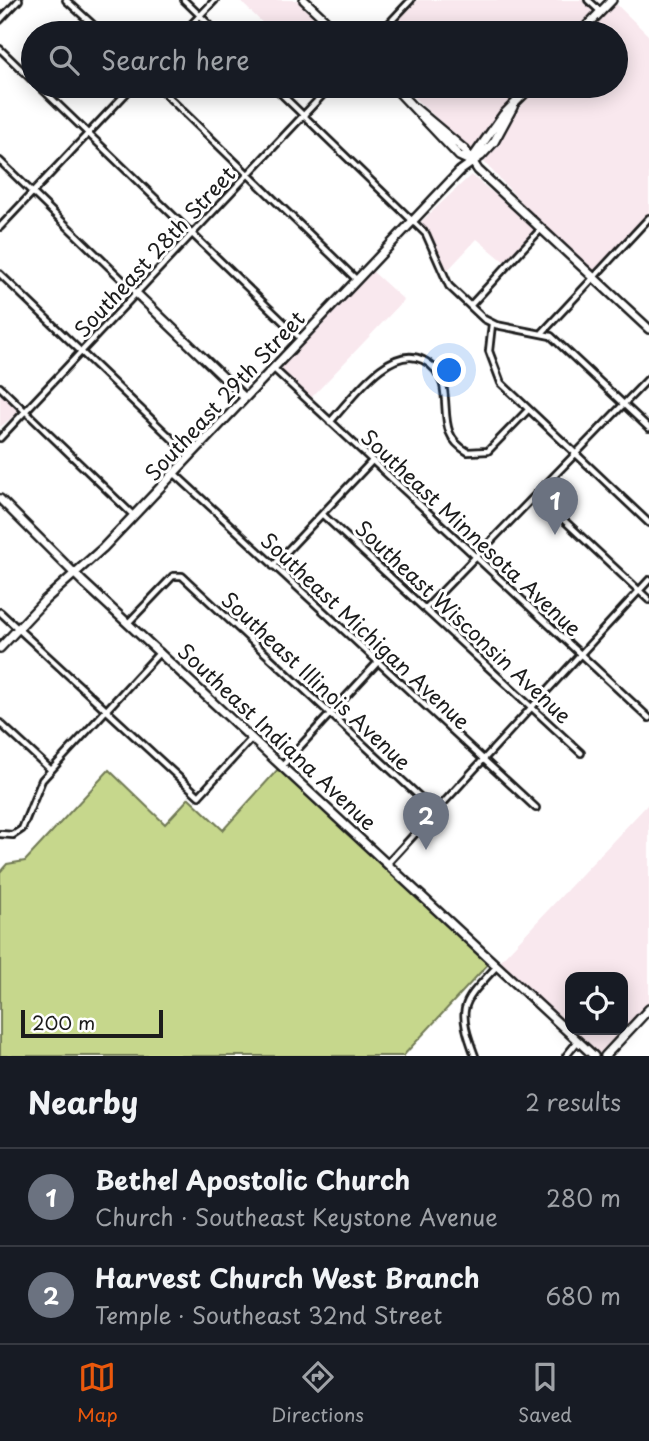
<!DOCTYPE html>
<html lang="en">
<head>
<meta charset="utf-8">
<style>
  :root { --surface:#171b24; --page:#242831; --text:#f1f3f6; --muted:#9ea1a6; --line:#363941; --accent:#ea580c }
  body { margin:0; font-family:"Playpen Sans",sans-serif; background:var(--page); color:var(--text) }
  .controls { position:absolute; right:21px; bottom:21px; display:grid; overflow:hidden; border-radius:14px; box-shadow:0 4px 18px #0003 }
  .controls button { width:63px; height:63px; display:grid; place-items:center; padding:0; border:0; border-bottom:2px solid var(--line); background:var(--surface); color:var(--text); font:35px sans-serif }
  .scale { position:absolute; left:21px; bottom:18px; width:142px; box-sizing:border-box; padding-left:7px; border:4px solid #1c1c1c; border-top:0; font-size:19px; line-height:24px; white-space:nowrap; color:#1c1c1c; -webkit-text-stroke:5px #fff; paint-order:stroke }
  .you { position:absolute; left:450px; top:371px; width:24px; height:24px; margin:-18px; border:5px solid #fff; border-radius:50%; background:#1a73e8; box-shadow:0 0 0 10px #1a73e833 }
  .badge { display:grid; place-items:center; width:46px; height:46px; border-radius:50%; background:var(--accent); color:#fff; font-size:23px; font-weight:700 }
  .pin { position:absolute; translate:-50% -58px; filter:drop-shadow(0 2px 4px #0008) }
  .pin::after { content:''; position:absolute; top:37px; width:24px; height:21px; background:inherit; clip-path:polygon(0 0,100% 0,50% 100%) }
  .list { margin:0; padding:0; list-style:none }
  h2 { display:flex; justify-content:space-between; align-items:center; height:91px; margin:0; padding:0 28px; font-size:30px }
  h2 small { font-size:23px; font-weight:400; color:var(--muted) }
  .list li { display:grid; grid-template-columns:46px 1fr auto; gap:21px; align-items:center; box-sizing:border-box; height:98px; padding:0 28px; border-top:2px solid var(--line) }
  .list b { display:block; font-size:26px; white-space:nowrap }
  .list p { margin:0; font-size:23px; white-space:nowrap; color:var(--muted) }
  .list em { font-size:23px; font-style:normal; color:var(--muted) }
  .icon { flex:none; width:38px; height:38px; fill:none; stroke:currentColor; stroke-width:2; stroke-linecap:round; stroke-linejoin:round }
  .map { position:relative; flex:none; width:649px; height:1056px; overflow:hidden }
  .search { position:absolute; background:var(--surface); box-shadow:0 4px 18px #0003; left:21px; right:21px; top:21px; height:77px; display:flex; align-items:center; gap:18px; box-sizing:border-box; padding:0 24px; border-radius:38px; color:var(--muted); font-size:26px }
  .sheet { height:287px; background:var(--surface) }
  nav { display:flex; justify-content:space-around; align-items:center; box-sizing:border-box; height:98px; border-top:2px solid var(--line); background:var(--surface); font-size:19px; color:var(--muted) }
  nav a { display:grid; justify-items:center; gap:4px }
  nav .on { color:var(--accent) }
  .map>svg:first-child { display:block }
</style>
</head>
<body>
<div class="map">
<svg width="649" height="1056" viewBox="0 0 649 1056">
  <rect width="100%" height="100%" fill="#fff"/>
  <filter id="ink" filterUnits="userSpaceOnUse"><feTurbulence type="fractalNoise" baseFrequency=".0143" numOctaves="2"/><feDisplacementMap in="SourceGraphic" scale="14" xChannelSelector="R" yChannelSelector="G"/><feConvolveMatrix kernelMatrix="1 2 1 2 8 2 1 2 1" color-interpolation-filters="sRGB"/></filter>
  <g filter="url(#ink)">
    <path fill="#f9e8ee" d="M239 0H298L331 33H273Z
      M416 0H583L593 11 575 33H384Z
      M615 3 649 36V214L594 270 553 236 484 162 521 106 539 86H616V33H588Z
      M401 86H525L478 144 471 149Z
      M471 175 519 214 536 232 506 263 477 239 446 272 434 240 421 222Z
      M372 271 404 300 309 400 281 372 282 367Z
      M0 390 20 411 0 427Z
      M649 803V1005L600 1055 571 1030H623V977H570V1029L499 962Z"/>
    <path fill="#c6d78c" stroke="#717a54" stroke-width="2" d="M280 767 490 962 403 1056H0V872L7 864 25 861 109 770 165 824 189 798 223 830Z"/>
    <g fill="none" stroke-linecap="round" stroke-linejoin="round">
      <g stroke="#1c1c1c" stroke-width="10">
        <path id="street" d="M66 0 102 33
          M184 0 218 33
          M588 0 600 11
          M0 20 19 0
          M183 33 215 0
          M380 33 411 0
          M0 49 33 81
          M39 86 301 339
          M157 86 357 280
          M273 86 426 234 449 286 484 319 496 325 551 336 649 428
          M0 161 136 293
          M0 227 133 86
          M0 274 190 456
          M470 306 541 229
          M492 324 489 351 501 383 649 523
          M543 332 649 218
          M273 368 649 718
          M0 387 134 516
          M330 422C351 400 389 343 423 360 433 365 440 374 443 385 449 412 439 436 468 452L488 451 528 410
          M0 438 331 86
          M174 473 536 808
          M536 494 649 600
          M323 515 581 753
          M273 566 372 461
          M425 609 649 378
          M0 612 199 796 252 738
          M129 622 173 576H182L435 811
          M0 723 51 770
          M283 765 378 662
          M0 834 13 835 22 829 42 780 160 652
          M388 863 649 580
          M475 1056C456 1005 462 1004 497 966
          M566 1056 578 1041"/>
      </g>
      <g stroke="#1c1c1c" stroke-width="12">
        <path id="secondary" d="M304 0 339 33
          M580 33 612 0
          M393 86 459 156 470 161
          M415 108 465 150 478 170 649 329
          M471 160 503 115 532 86
          M136 293 245 398
          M0 499 82 581 594 1056
          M0 648 45 600 103 548 460 171 481 156 494 142 513 107
          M605 1056 649 1009"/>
      </g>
      <use href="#street" stroke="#fff" stroke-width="4.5"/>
      <use href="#secondary" stroke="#fff" stroke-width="7"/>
    </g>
  </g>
  <g text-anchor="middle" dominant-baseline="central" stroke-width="6" stroke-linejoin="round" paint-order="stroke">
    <g font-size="21" fill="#1c1c1c" stroke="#fff">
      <text transform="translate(154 251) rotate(-47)">Southeast 28th Street</text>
      <text transform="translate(224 395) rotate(-47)">Southeast 29th Street</text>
      <text transform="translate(472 532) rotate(43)">Southeast Minnesota Avenue</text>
      <text transform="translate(464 621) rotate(43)">Southeast Wisconsin Avenue</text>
      <text transform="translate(366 630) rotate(43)">Southeast Michigan Avenue</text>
      <text transform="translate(317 680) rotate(43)">Southeast Illinois Avenue</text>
      <text transform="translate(278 736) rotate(43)">Southeast Indiana Avenue</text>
    </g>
  </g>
</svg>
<div class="controls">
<button><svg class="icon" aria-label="locate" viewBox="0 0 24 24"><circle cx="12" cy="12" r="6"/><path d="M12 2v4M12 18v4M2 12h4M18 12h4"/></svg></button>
</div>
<div class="scale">200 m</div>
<div class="you"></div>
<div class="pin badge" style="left:555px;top:535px;background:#6b7280">1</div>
<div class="pin badge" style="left:426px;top:850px;background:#6b7280">2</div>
<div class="search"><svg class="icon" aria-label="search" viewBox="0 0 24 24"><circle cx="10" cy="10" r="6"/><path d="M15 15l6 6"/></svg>Search here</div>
</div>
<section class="sheet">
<h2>Nearby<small>2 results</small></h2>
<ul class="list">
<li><span class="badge" style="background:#6b7280">1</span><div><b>Bethel Apostolic Church</b><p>Church · Southeast Keystone Avenue</p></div><em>280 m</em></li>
<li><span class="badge" style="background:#6b7280">2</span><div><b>Harvest Church West Branch</b><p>Temple · Southeast 32nd Street</p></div><em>680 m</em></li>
</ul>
</section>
<nav>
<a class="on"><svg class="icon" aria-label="map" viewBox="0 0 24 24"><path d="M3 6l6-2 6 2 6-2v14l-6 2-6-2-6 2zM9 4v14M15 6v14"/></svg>Map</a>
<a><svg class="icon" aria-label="directions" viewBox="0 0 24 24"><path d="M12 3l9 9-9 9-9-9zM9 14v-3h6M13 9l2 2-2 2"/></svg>Directions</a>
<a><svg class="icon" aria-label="saved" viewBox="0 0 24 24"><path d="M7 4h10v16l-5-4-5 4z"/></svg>Saved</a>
</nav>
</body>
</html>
